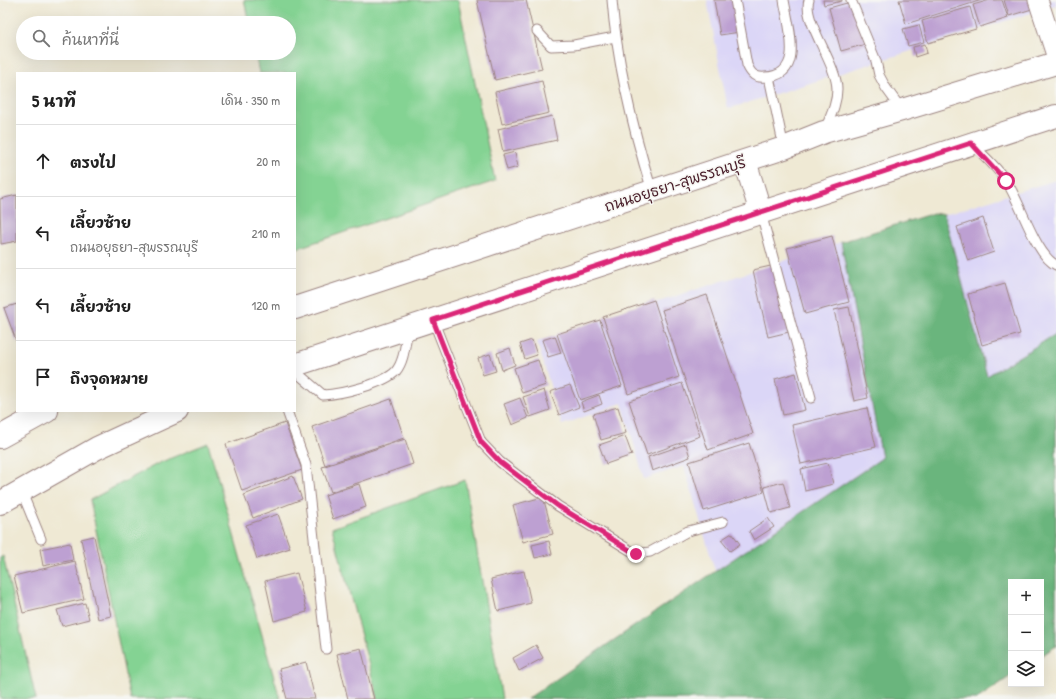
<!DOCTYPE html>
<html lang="th">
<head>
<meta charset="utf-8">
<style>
  :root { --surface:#fff; --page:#f2f2f2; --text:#222; --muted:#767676; --line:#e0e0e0 }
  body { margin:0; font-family:"Patrick Hand","Playpen Sans Thai",sans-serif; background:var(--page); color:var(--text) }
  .controls { position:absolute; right:12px; bottom:12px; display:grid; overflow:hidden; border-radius:0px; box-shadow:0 4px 16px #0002 }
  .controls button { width:36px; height:36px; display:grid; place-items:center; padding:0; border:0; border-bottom:1px solid var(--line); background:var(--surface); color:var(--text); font:20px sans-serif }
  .stop { position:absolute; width:12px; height:12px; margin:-9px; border:3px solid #db2777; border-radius:50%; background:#fff }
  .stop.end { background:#db2777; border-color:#fff; box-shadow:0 1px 4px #0008 }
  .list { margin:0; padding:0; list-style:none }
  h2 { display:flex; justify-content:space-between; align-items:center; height:52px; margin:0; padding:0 16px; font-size:17px }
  h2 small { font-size:13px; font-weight:400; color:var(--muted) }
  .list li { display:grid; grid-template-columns:26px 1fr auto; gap:12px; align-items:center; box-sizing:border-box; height:72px; padding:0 16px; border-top:1px solid var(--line) }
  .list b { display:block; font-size:15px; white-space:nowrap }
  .list p { margin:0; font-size:13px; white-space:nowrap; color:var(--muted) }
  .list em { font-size:13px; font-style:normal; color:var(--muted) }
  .icon { flex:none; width:22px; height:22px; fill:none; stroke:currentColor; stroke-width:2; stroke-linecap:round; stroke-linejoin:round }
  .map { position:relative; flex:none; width:1056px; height:699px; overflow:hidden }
  .search { position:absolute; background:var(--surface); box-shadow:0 4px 16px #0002; left:16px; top:16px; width:280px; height:44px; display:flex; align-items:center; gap:10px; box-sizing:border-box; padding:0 14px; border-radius:22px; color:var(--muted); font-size:15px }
  .panel { position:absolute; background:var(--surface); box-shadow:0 4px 16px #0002; left:16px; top:72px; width:280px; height:340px; border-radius:0px }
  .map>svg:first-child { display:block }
</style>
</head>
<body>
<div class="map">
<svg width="1056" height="699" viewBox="0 0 1056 699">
  <rect width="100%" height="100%" fill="#f6f6f2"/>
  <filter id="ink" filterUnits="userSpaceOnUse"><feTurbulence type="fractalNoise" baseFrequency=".025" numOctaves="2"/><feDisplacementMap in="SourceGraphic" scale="8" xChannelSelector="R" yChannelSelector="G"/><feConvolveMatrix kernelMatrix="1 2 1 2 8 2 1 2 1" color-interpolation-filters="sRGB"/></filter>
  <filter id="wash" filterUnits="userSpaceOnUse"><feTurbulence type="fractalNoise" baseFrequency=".012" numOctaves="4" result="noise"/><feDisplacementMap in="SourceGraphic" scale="16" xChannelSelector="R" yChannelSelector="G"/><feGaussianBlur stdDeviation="0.9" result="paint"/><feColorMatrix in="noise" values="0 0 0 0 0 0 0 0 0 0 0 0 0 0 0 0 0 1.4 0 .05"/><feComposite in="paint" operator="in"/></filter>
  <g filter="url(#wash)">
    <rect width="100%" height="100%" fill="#efe9d4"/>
    <path fill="#dbd6f7" d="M707 0H895L898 12 896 0H1056V5L728 109Z
      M1056 180V334L987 376 944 214Z
      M841 242 882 458 715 571 684 466 644 479 622 403 562 425 537 342Z"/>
    <path fill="#84d393" stroke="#67795f" d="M244 0H458L495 181 295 249V73H259L255 53H289V23H249Z
      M208 443 280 699H130L90 500 159 463Z
      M465 480 502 699H378L332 528Z
      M3 556 36 699H0V558Z"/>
    <path fill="#6bb57d" stroke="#5a6a54" d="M934 213 944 214 987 376 1056 334V646L1041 656V582H1011V676L977 699H527L882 458 841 242Z"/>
    <g id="blocks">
      <path fill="#bda0d2" d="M477 0H526L542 69 495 80Z
        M714 0H735L740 32 720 35Z
        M823 0H842V1L824 5Z
        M899 0H982L906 24Z
        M990 0H1002L1008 18 980 27 973 5Z
        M1004 0H1029L1032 9 1009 16Z
        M854 1 866 44 841 51 829 8Z
        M970 7 976 29 928 43 922 21Z
        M919 25 924 42 908 46 903 29Z
        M925 44 927 53 915 57 913 47Z
        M542 81 549 113 502 124 495 92Z
        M552 116 557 140 503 152 498 129Z
        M515 152 518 167 507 170 503 155Z
        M17 195V241L1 244 0 199Z
        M983 218 994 252 968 261 957 227Z
        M832 236 849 302 805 314 787 248Z
        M775 265 789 332 768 337 753 270Z
        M1005 283 1020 334 982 345 968 294Z
        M707 295 753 434 708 450 662 310Z
        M654 300 679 377 628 394 603 317Z
        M17 304V343L4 308Z
        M849 307 868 398 854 401 834 310Z
        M600 320 622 386 580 400 557 334Z
        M555 336 561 353 548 357 542 340Z
        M532 340 537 355 525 359 520 344Z
        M510 348 515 365 502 370 497 353Z
        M490 354 496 371 483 375 478 358Z
        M538 360 546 385 522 393 514 368Z
        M796 373 805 410 783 415 775 379Z
        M682 383 700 436 647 455 629 401Z
        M570 385 579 407 559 415 550 392Z
        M544 390 550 410 530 417 523 397Z
        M599 395 602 404 584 411 581 402Z
        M520 398 528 418 512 425 504 404Z
        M391 399 404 438 325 465 312 427Z
        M618 407 626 433 601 440 593 414Z
        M867 408 876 447 801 464 792 425Z
        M285 423 302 470 242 491 226 444Z
        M625 436 632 455 606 464 599 445Z
        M405 439 413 464 331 492 322 467Z
        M749 443 764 492 704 511 689 462Z
        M686 444 690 457 652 471 648 457Z
        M828 463 833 484 805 491 801 469Z
        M293 476 302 499 253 518 244 495Z
        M783 482 790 508 771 513 764 487Z
        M359 484 366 507 333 519 325 495Z
        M543 497 553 534 523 542 513 505Z
        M278 514 290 548 257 559 246 525Z
        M768 518 774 527 754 540 749 531Z
        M732 533 740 544 730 551 721 540Z
        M94 536 111 616 98 619 81 539Z
        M549 541 552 554 535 558 532 545Z
        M70 543 73 560 43 566 40 549Z
        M75 561 84 599 23 613 14 576Z
        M524 571 531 603 498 611 491 579Z
        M297 573 307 612 274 621 265 581Z
        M85 603 89 619 62 626 57 610Z
        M536 645 543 658 519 671 513 658Z
        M361 648 374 699H348L337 654Z
        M306 662 315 699H287L279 669Z"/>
    </g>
  </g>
  <g filter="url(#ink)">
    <use href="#blocks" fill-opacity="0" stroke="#9c8480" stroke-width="1"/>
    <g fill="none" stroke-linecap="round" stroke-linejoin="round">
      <g stroke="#9c8480" stroke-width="11">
        <path id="lane" d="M612 0C617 65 633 129 652 191
          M735 0 747 65C751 74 755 78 765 77 806 76 788 26 784 0
          M809 0C802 20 837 64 837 89 837 104 830 117 825 130
          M851 0 876 61 879 75 886 88 902 110
          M537 31 551 46 574 45 615 37
          M769 77 784 148
          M972 144C984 156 997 167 1006 181 1020 200 1035 255 1056 265
          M761 213 811 398
          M433 320 481 442 500 462 558 506 636 554 650 552 688 531 723 522
          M295 371 323 395C341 394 384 384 396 371 405 360 405 342 408 329
          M287 411 306 465 326 649
          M21 490 41 539"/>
      </g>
      <g stroke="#9c8480" stroke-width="21">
        <path id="street" d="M1038 0 1056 55"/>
      </g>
      <g stroke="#9c8480" stroke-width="24">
        <path id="primary" d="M745 161 761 213
          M295 308 784 148 824 132 902 110 1056 63
          M295 365 1056 116
          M0 437 47 411
          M0 503 97 448 177 411"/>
      </g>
      <use href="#lane" stroke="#fff" stroke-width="9"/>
      <use href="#street" stroke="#fff" stroke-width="19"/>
      <use href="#primary" stroke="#fff" stroke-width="22"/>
    </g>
  </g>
  <g fill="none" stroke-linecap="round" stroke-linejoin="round" filter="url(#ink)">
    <path stroke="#db2777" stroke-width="5" d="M636 554 558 506 500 462 481 442 433 320 971 143 1006 181"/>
  </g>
  <g text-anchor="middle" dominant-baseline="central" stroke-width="3" stroke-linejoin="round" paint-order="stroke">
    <g font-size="15" fill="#4a1f2b" stroke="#f6f6f2">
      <text transform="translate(675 184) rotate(-18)">ถนนอยุธยา-สุพรรณบุรี</text>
    </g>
  </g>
</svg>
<div class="controls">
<button>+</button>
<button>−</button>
<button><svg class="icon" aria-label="layers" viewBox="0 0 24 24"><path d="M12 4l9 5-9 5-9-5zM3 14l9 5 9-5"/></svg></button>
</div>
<div class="stop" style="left:1006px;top:181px"></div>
<div class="stop end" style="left:636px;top:554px"></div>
<div class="search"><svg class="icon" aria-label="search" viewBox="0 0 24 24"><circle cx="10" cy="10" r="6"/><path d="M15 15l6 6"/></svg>ค้นหาที่นี่</div>
<section class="panel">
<h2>5 นาที<small>เดิน · 350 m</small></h2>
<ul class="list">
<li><svg class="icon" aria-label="ahead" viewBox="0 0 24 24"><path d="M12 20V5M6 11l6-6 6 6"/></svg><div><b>ตรงไป</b></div><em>20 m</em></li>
<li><svg class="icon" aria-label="left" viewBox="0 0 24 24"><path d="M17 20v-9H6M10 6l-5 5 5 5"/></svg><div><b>เลี้ยวซ้าย</b><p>ถนนอยุธยา-สุพรรณบุรี</p></div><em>210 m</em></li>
<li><svg class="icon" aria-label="left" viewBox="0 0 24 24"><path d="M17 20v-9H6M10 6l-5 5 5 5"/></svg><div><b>เลี้ยวซ้าย</b></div><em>120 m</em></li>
<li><svg class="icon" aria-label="arrive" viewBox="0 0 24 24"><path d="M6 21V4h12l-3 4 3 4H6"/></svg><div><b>ถึงจุดหมาย</b></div></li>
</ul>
</section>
</div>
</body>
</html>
